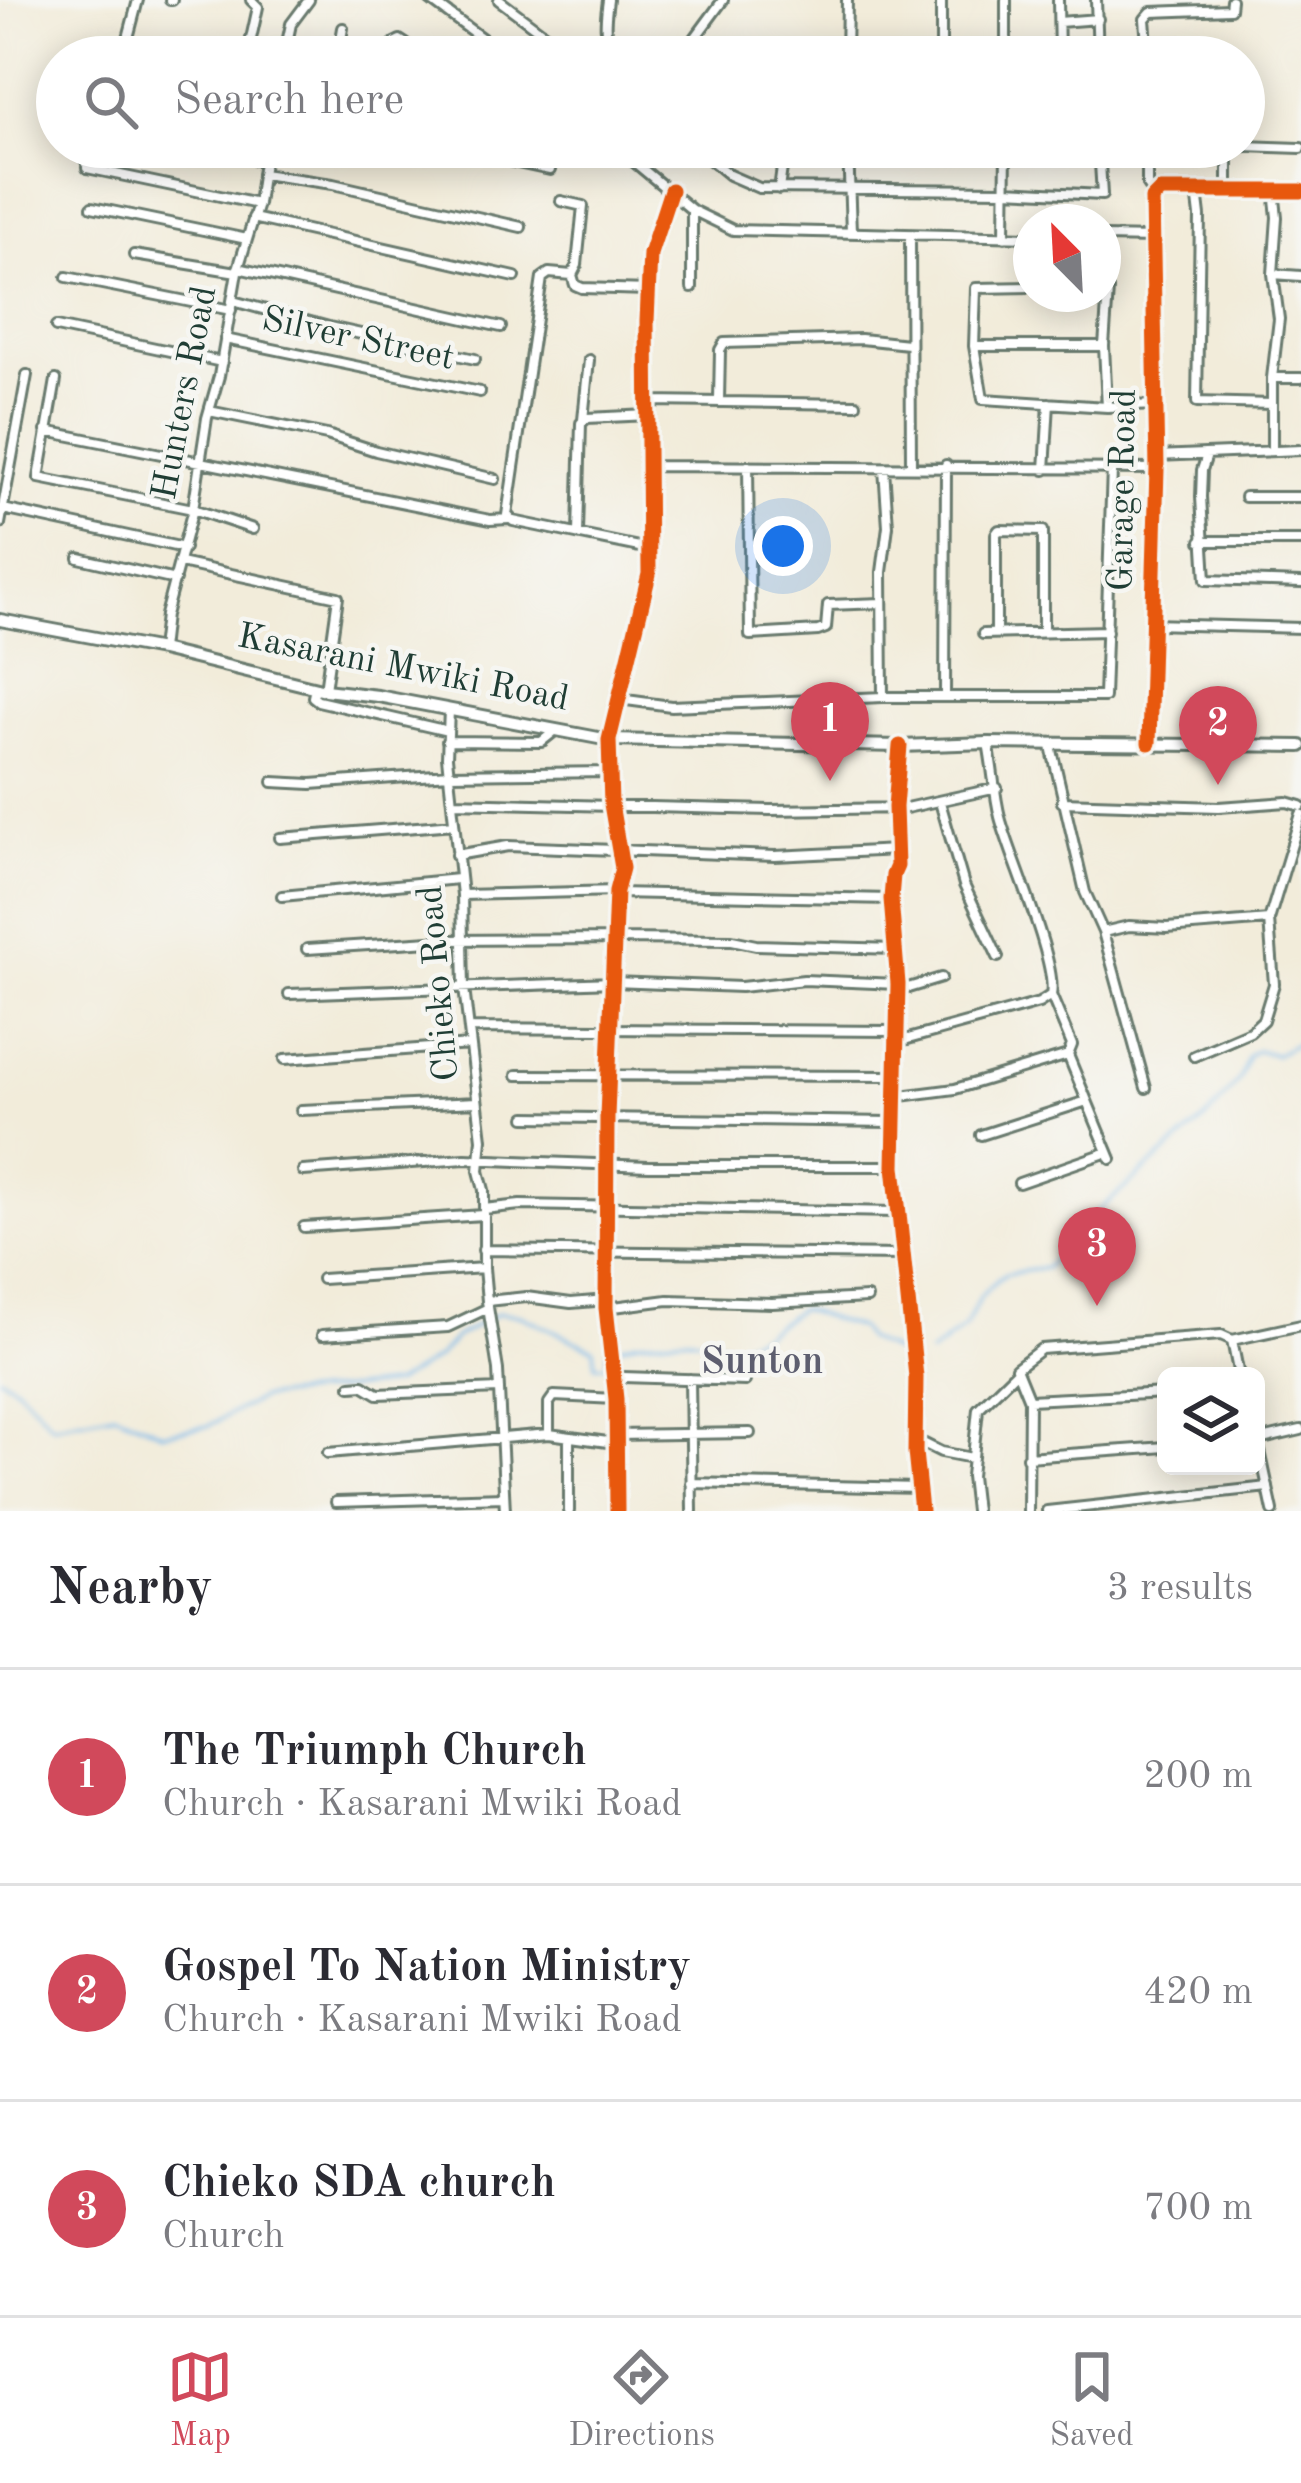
<!DOCTYPE html>
<html lang="en">
<head>
<meta charset="utf-8">
<style>
  :root { --surface:#fff; --page:#f2f2f3; --text:#2b2b33; --muted:#7c7c81; --line:#e1e1e2; --accent:#d1495b }
  body { margin:0; font-family:"Old Standard TT",serif; background:var(--page); color:var(--text) }
  .controls { position:absolute; right:36px; bottom:36px; display:grid; overflow:hidden; border-radius:18px; box-shadow:0 6px 30px #0003 }
  .controls button { width:108px; height:108px; display:grid; place-items:center; padding:0; border:0; border-bottom:3px solid var(--line); background:var(--surface); color:var(--text); font:60px sans-serif }
  .compass { position:absolute; left:1013px; top:204px; width:108px; height:108px; border-radius:50%; background:var(--surface); box-shadow:0 6px 30px #0003; rotate:336deg }
  .you { position:absolute; left:783px; top:546px; width:42px; height:42px; margin:-30px; border:9px solid #fff; border-radius:50%; background:#1a73e8; box-shadow:0 0 0 18px #1a73e833 }
  .badge { display:grid; place-items:center; width:78px; height:78px; border-radius:50%; background:var(--accent); color:#fff; font-size:39px; font-weight:700 }
  .pin { position:absolute; translate:-50% -99px; filter:drop-shadow(0 3px 6px #0008) }
  .pin::after { content:''; position:absolute; top:63px; width:42px; height:36px; background:inherit; clip-path:polygon(0 0,100% 0,50% 100%) }
  .list { margin:0; padding:0; list-style:none }
  h2 { display:flex; justify-content:space-between; align-items:center; height:156px; margin:0; padding:0 48px; font-size:51px }
  h2 small { font-size:39px; font-weight:400; color:var(--muted) }
  .list li { display:grid; grid-template-columns:78px 1fr auto; gap:36px; align-items:center; box-sizing:border-box; height:216px; padding:0 48px; border-top:3px solid var(--line) }
  .list b { display:block; font-size:45px; white-space:nowrap }
  .list p { margin:0; font-size:39px; white-space:nowrap; color:var(--muted) }
  .list em { font-size:39px; font-style:normal; color:var(--muted) }
  .icon { flex:none; width:66px; height:66px; fill:none; stroke:currentColor; stroke-width:2; stroke-linecap:round; stroke-linejoin:round }
  .map { position:relative; flex:none; width:1301px; height:1511px; overflow:hidden }
  .search { position:absolute; background:var(--surface); box-shadow:0 6px 30px #0003; left:36px; right:36px; top:36px; height:132px; display:flex; align-items:center; gap:30px; box-sizing:border-box; padding:0 42px; border-radius:66px; color:var(--muted); font-size:45px }
  .sheet { height:804px; background:var(--surface) }
  nav { display:flex; justify-content:space-around; align-items:center; box-sizing:border-box; height:168px; border-top:3px solid var(--line); background:var(--surface); font-size:33px; color:var(--muted) }
  nav a { display:grid; justify-items:center; gap:6px }
  nav .on { color:var(--accent) }
  .map>svg:first-child { display:block }
</style>
</head>
<body>
<div class="map">
<svg width="1301" height="1511" viewBox="0 0 1301 1511">
  <rect width="100%" height="100%" fill="#f6f6f2"/>
  <filter id="ink" filterUnits="userSpaceOnUse"><feTurbulence type="fractalNoise" baseFrequency=".00833" numOctaves="2"/><feDisplacementMap in="SourceGraphic" scale="24" xChannelSelector="R" yChannelSelector="G"/><feConvolveMatrix kernelMatrix="1 2 1 2 8 2 1 2 1" color-interpolation-filters="sRGB"/></filter>
  <filter id="wash" filterUnits="userSpaceOnUse"><feTurbulence type="fractalNoise" baseFrequency=".004" numOctaves="4" result="noise"/><feDisplacementMap in="SourceGraphic" scale="48" xChannelSelector="R" yChannelSelector="G"/><feGaussianBlur stdDeviation="2.7" result="paint"/><feColorMatrix in="noise" values="0 0 0 0 0 0 0 0 0 0 0 0 0 0 0 0 0 1.4 0 .05"/><feComposite in="paint" operator="in"/></filter>
  <g filter="url(#wash)">
    <rect width="100%" height="100%" fill="#f2ecda"/>
    <g fill="none" stroke-linecap="round" stroke-linejoin="round">
      <path stroke="#74b7e9" stroke-width="3" d="M614 1348 637 1341 690 1337 735 1345 764 1333 800 1309 859 1328 866 1339 900 1354
        M930 1354 965 1327 981 1296 998 1279 1006 1274 1045 1268 1099 1210 1210 1115 1239 1080 1248 1056 1257 1050 1275 1055 1301 1041
        M0 1377 18 1388 52 1425 115 1413 163 1433 208 1426 261 1398 394 1384 437 1358 456 1337 499 1313 520 1315 594 1349 596 1365H607V1351"/>
    </g>
  </g>
  <g filter="url(#ink)">
    <g fill="none" stroke-linecap="round" stroke-linejoin="round">
      <g stroke="#697a6e" stroke-width="14">
        <path id="minor" d="M170 0H172
          M430 0 507 57
          M499 0 547 36
          M608 0C605 24 601 40 621 57
          M941 0V57
          M1006 0V57
          M1058 0 1059 57
          M1096 0 1098 57
          M1059 22 1098 19
          M123 57 138 0
          M247 57 258 7 251 0
          M284 57 291 24 309 0
          M338 57 343 28
          M388 57 394 43 400 40 426 57
          M681 57 723 0
          M763 57H789
          M789 57 795 53 845 52
          M846 57 847 0
          M1148 57 1145 19 1151 12 1230 9 1231 0
          M1244 146 1301 148
          M88 147 87 168 258 204
          M205 147 264 162
          M443 147 550 170
          M616 147 692 210 733 230 1031 237
          M695 147 729 175 759 188 1006 190 1102 195 1099 147
          M848 147 851 232
          M1147 147V150H1228
          M1147 150V185L1154 195
          M262 174 333 184 521 227
          M1228 188V150L1234 147
          M779 189 785 147
          M1197 191 1200 216 1197 402 1272 404
          M1267 191 1275 199 1277 217 1273 274 1279 319 1272 378V451
          M561 201 583 206 577 265 572 275
          M92 207 247 239
          M253 218 515 277
          M910 237 911 466
          M1005 237 1006 147
          M1103 237 1155 238
          M134 255 237 272
          M238 268 501 327
          M1273 274 1301 276
          M67 277 231 310
          M1031 287 976 288 974 346 983 399 1107 407 1157 405
          M692 288V210
          M649 290 582 288 575 285 572 275 549 273 542 278 507 515 513 521 649 549
          M233 301 329 327 475 359
          M56 327 222 362
          M225 339 480 392
          M974 346H1104L1108 290 1103 287
          M1104 346 1107 407
          M1272 378H1301
          M56 380 39 478 193 509 253 529
          M719 400 720 350 724 343 861 339 908 344
          M649 401 856 404
          M209 411 327 435 376 451 495 479
          M583 420 589 360
          M46 431 490 520 509 519
          M1207 455 1202 470 1201 497 1206 580 1301 583
          M1156 456 1301 450
          M650 466 1157 469
          M748 466 750 635 818 631 826 628 828 605 882 603
          M1045 470 1049 403
          M1245 497H1301
          M3 509 184 548
          M0 524 27 375
          M578 534 581 423 587 418 649 415
          M1201 541H1301
          M79 558 175 580
          M180 563 338 597 325 690
          M1150 624 1301 628
          M996 633V534L999 530 1043 531V632
          M983 634 1107 631
          M161 650 165 615 193 509 207 418 219 376 237 272 258 204 266 147
          M315 688 313 697 318 701 448 731
          M883 697 882 572 888 526 884 468
          M945 697 946 465
          M619 699 671 706 883 697H1104L1112 469
          M447 741 541 742 556 730
          M1149 743 1157 469 1152 199 1160 191H1301
          M836 744 837 700
          M900 746 895 807 897 866 893 875 891 899 898 984 894 1166 916 1377 915 1452 921 1511
          M1051 746 1085 892 1103 932 1146 1088
          M273 782 311 784 449 774 609 772
          M452 802 770 810 906 808 997 788
          M940 802 964 885 998 957
          M1062 802 1219 807 1287 802 1301 806
          M280 838 454 824
          M456 855 508 846 775 856 897 850
          M617 893 891 899
          M462 895 616 891
          M282 896 458 879
          M1103 932 1129 926 1167 928 1269 920
          M307 949 446 940 613 939 732 940 756 945 896 949
          M898 991 941 978
          M289 994 613 982 741 987 804 980 898 984
          M1051 995 1072 1045 1068 1055
          M471 1028 895 1031
          M897 1042 1039 1003 1051 995C1058 963 1010 856 1000 817 994 793 993 767 988 743
          M1194 1056 1250 1032 1263 1020 1274 984 1269 920 1301 814
          M285 1059 470 1045
          M517 1075 894 1076
          M893 1097 955 1089 1068 1055 1111 1159
          M301 1110 477 1102
          M526 1117 892 1122
          M981 1135 1087 1101
          M303 1171 465 1159 649 1166H894
          M1019 1183 1108 1152
          M484 1209 520 1205 896 1212
          M304 1227 483 1215
          M483 1250 903 1255
          M484 1268 487 1301 526 1297 571 1303 607 1300
          M322 1279 484 1268V1190L479 1171 482 1139 464 988 462 895 447 757 449 710
          M487 1301 498 1370 505 1511
          M606 1308 668 1300 772 1303 867 1298
          M322 1335 448 1327 486 1309
          M1232 1340 1301 1325
          M623 1377 745 1381
          M690 1379 692 1511
          M351 1386 363 1385 378 1394 499 1389
          M1029 1400 1166 1393
          M1256 1432 1273 1511
          M549 1434V1403L554 1396 616 1399
          M614 1435 750 1433
          M569 1438V1511
          M915 1439 941 1452 972 1458
          M1258 1440 1301 1430
          M328 1453 549 1434 615 1443
          M1027 1457 1166 1447
          M691 1483 920 1488
          M336 1502 504 1497
          M617 1511 616 1399 606 1308 607 1117 616 891 622 868 611 804 609 740 649 574 647 321 650 254 671 190
          M975 1511 971 1476 978 1409 1016 1372
          M1028 1511 1029 1400 1016 1368 1041 1349 1221 1335 1232 1340 1239 1376
          M1047 1511 1268 1487"/>
      </g>
      <g stroke="#697a6e" stroke-width="16">
        <path id="secondary" d="M0 620 161 650 325 690 378 696 609 740 900 746 988 743 1301 746"/>
      </g>
      <use href="#minor" stroke="#fff" stroke-width="8"/>
      <use href="#secondary" stroke="#fff" stroke-width="10"/>
      <g stroke="#f6f6f2" stroke-width="22">
        <path id="cycleway" d="M1149 743 1157 469 1152 199 1160 191H1301
          M900 746 895 807 897 866 893 875 891 899 898 984 894 1166 916 1377 915 1452 921 1511
          M617 1511 616 1399 606 1308 607 1117 616 891 622 868 611 804 609 740 649 574 647 321 650 254 671 190"/>
      </g>
      <use href="#cycleway" stroke="#e8590c" stroke-width="15"/>
    </g>
  </g>
  <g text-anchor="middle" dominant-baseline="central" stroke-width="9" stroke-linejoin="round" paint-order="stroke">
    <g font-size="36" fill="#1f3d34" stroke="#f6f6f2">
      <text transform="translate(358 340) rotate(12)">Silver Street</text>
      <text transform="translate(186 393) rotate(-79)">Hunters Road</text>
      <text transform="translate(1124 490) rotate(-89)">Garage Road</text>
      <text transform="translate(403 669) rotate(11)">Kasarani Mwiki Road</text>
      <text transform="translate(440 983) rotate(-95)">Chieko Road</text>
    </g>
    <g font-size="39" font-weight="bold" fill="#5d5e6f" stroke="#f6f6f2">
      <text x="762" y="1362">Sunton</text>
    </g>
  </g>
</svg>
<div class="controls">
<button><svg class="icon" aria-label="layers" viewBox="0 0 24 24"><path d="M12 4l9 5-9 5-9-5zM3 14l9 5 9-5"/></svg></button>
</div>
<svg class="compass" viewBox="-18 -18 36 36"><path d="M0-13l5 13h-10z" fill="#e53935"/><path d="M0 13l5-13h-10z" fill="#7c7c81"/></svg>
<div class="you"></div>
<div class="pin badge" style="left:830px;top:781px">1</div>
<div class="pin badge" style="left:1218px;top:785px">2</div>
<div class="pin badge" style="left:1097px;top:1306px">3</div>
<div class="search"><svg class="icon" aria-label="search" viewBox="0 0 24 24"><circle cx="10" cy="10" r="6"/><path d="M15 15l6 6"/></svg>Search here</div>
</div>
<section class="sheet">
<h2>Nearby<small>3 results</small></h2>
<ul class="list">
<li><span class="badge">1</span><div><b>The Triumph Church</b><p>Church · Kasarani Mwiki Road</p></div><em>200 m</em></li>
<li><span class="badge">2</span><div><b>Gospel To Nation Ministry</b><p>Church · Kasarani Mwiki Road</p></div><em>420 m</em></li>
<li><span class="badge">3</span><div><b>Chieko SDA church</b><p>Church</p></div><em>700 m</em></li>
</ul>
</section>
<nav>
<a class="on"><svg class="icon" aria-label="map" viewBox="0 0 24 24"><path d="M3 6l6-2 6 2 6-2v14l-6 2-6-2-6 2zM9 4v14M15 6v14"/></svg>Map</a>
<a><svg class="icon" aria-label="directions" viewBox="0 0 24 24"><path d="M12 3l9 9-9 9-9-9zM9 14v-3h6M13 9l2 2-2 2"/></svg>Directions</a>
<a><svg class="icon" aria-label="saved" viewBox="0 0 24 24"><path d="M7 4h10v16l-5-4-5 4z"/></svg>Saved</a>
</nav>
</body>
</html>
